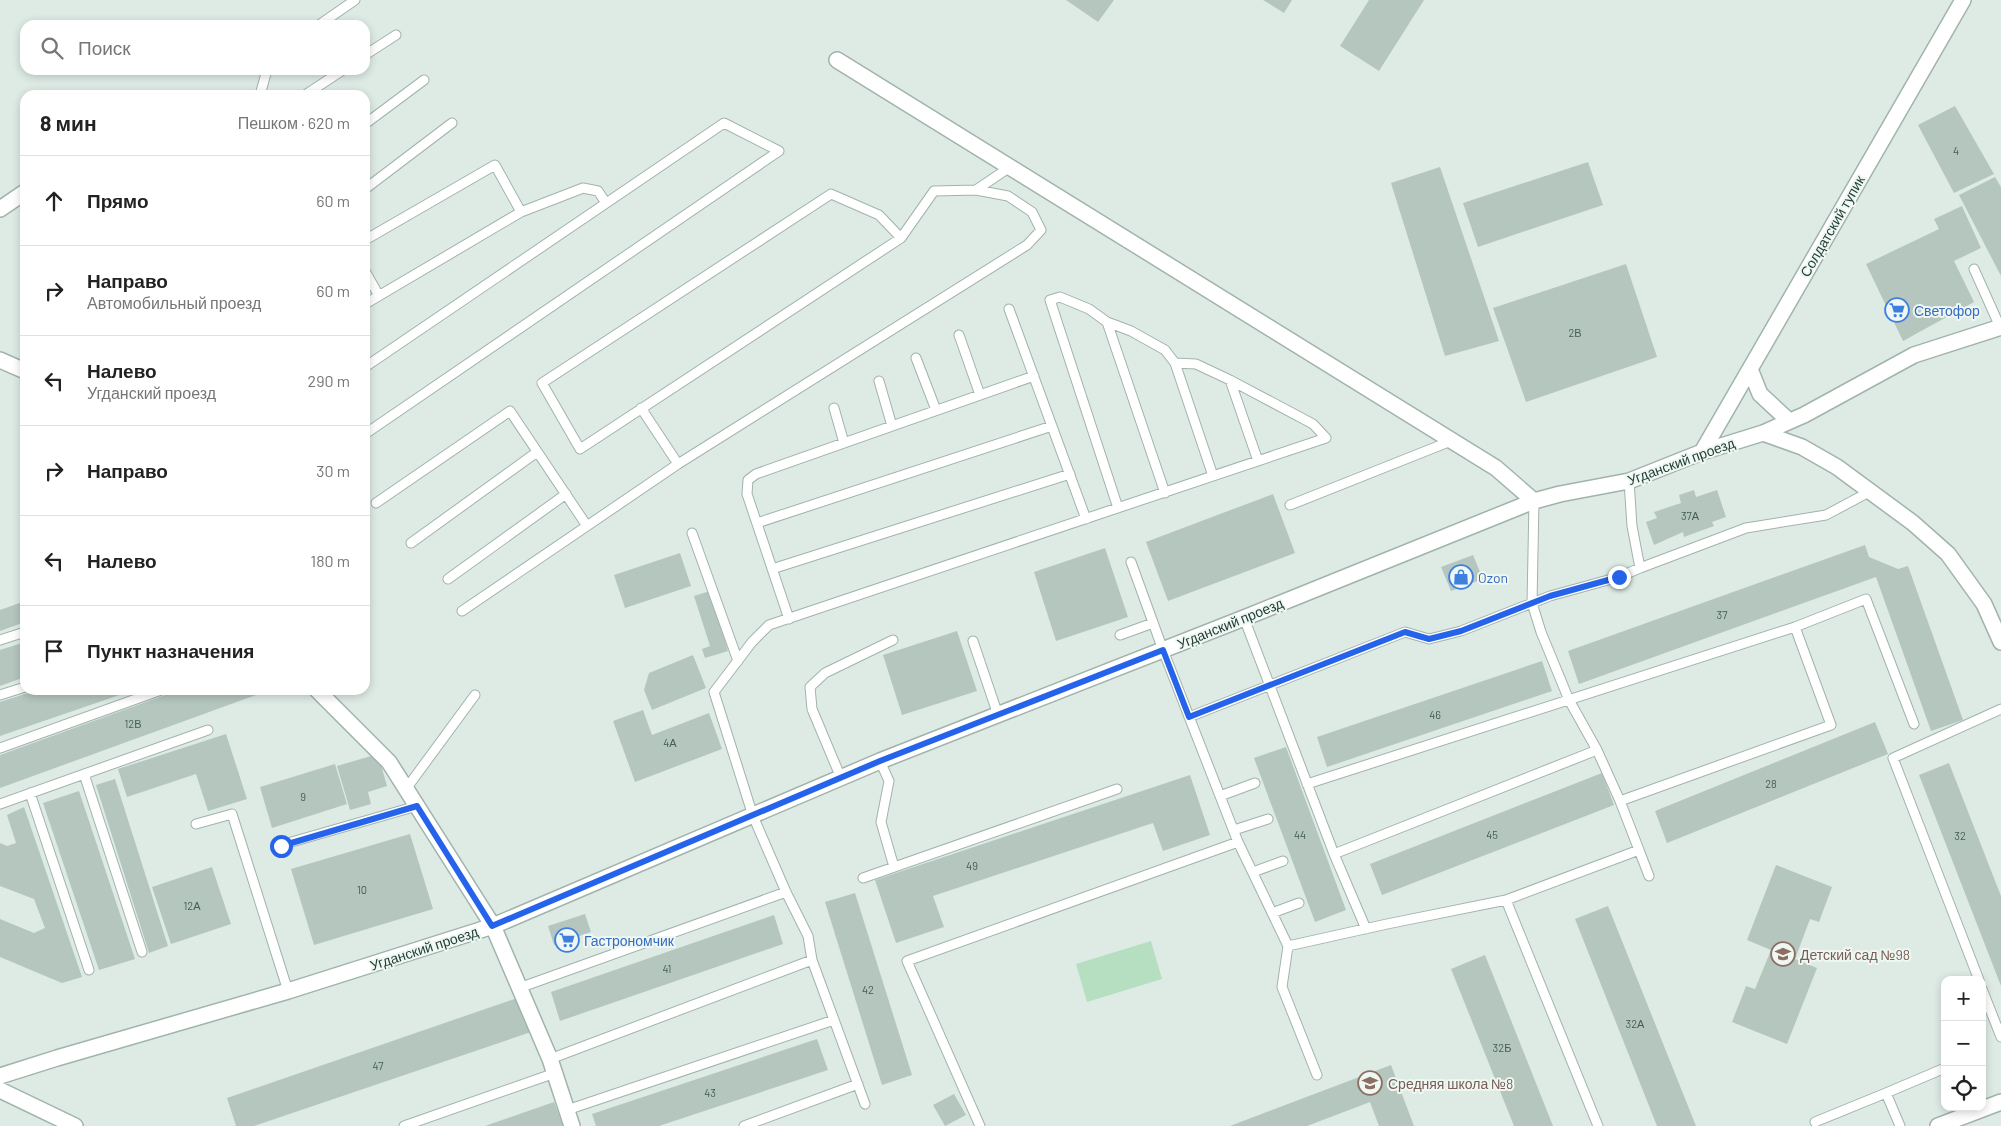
<!DOCTYPE html>
<html lang="ru">
<head>
<meta charset="utf-8">
<style>
  :root { --surface:#fff; --page:#f6f6f6; --text:#222; --muted:#767676; --line:#e0e0e0 }
  body { margin:0; font-family:Barlow,sans-serif; background:var(--page); color:var(--text) }
  .controls { position:absolute; right:15px; bottom:15px; display:grid; overflow:hidden; border-radius:10px; box-shadow:0 2px 8px #0003 }
  .controls button { width:45px; height:45px; display:grid; place-items:center; padding:0; border:0; border-bottom:1px solid var(--line); background:var(--surface); color:var(--text); font:25px sans-serif }
  .stop { position:absolute; width:15px; height:15px; margin:-11px; border:4px solid #2563eb; border-radius:50%; background:#fff }
  .stop.end { background:#2563eb; border-color:#fff; box-shadow:0 1px 5px #0008 }
  .list { margin:0; padding:0; list-style:none }
  h2 { display:flex; justify-content:space-between; align-items:center; height:65px; margin:0; padding:0 20px; font-size:21px }
  h2 small { font-size:16px; font-weight:400; color:var(--muted) }
  .list li { display:grid; grid-template-columns:32px 1fr auto; gap:15px; align-items:center; box-sizing:border-box; height:90px; padding:0 20px; border-top:1px solid var(--line) }
  .list b { display:block; font-size:19px; white-space:nowrap }
  .list p { margin:0; font-size:16px; white-space:nowrap; color:var(--muted) }
  .list em { font-size:16px; font-style:normal; color:var(--muted) }
  .icon { flex:none; width:28px; height:28px; fill:none; stroke:currentColor; stroke-width:2; stroke-linecap:round; stroke-linejoin:round }
  .map { position:relative; flex:none; width:2001px; height:1126px; overflow:hidden }
  .search { position:absolute; background:var(--surface); box-shadow:0 2px 8px #0003; left:20px; top:20px; width:350px; height:55px; display:flex; align-items:center; gap:12px; box-sizing:border-box; padding:0 18px; border-radius:15px; color:var(--muted); font-size:19px }
  .panel { position:absolute; background:var(--surface); box-shadow:0 2px 8px #0003; left:20px; top:90px; width:350px; height:605px; border-radius:15px }
  .map>svg:first-child { display:block }
</style>
</head>
<body>
<div class="map">
<svg width="2001" height="1126" viewBox="0 0 2001 1126">
  <rect width="100%" height="100%" fill="#deebe5"/>
  <path fill="#b6dec1" d="M1151 941 1162 979 1087 1002 1076 964Z"/>
  <path fill="#b4c6be" d="M1066 0H1114L1098 22Z
    M1263 0H1292L1284 13Z
    M1369 0H1424L1379 71 1340 46Z
    M1955 106 1994 174 1954 193 1918 125Z
    M1588 162 1603 205 1478 247 1463 203Z
    M1440 167 1499 341 1445 356 1391 183Z
    M1995 177 2001 187V276L1959 195Z
    M1962 206 1981 248 1954 261 1974 302 1903 341 1866 264 1939 229 1934 219Z
    M1626 264 1657 357 1526 402 1493 308Z
    M1694 490 1696 497 1717 490 1726 517 1712 522 1714 526 1684 537 1683 532 1654 545 1646 522 1657 518 1654 512 1681 503 1679 495Z
    M1273 494 1295 553 1168 601 1146 542Z
    M1865 545 1869 557 1898 569 1908 566 1963 720 1931 731 1876 577 1579 684 1568 651Z
    M1105 548 1128 617 1056 641 1034 572Z
    M680 553 691 586 625 608 614 575Z
    M1473 555 1483 579 1451 591 1441 567Z
    M710 591 728 651 705 658 702 649 710 646 694 596Z
    M25 601V622L0 631V610Z
    M957 631 977 691 902 715 883 655Z
    M25 642V677L0 686V650Z
    M693 655 706 688 652 710 644 690 649 673Z
    M1542 661 1552 691 1327 767 1317 737Z
    M37 690H134L0 736V702Z
    M179 690H270L0 788V755Z
    M643 710 652 735 709 713 722 749 635 782 613 721Z
    M1875 722 1888 754 1667 843 1655 811Z
    M226 734 247 799 208 811 196 774 127 797 118 769Z
    M1286 747 1346 910 1315 922 1254 758Z
    M378 754 387 786 368 792 371 804 350 810 337 766Z
    M1949 763 2001 896V986L1919 775Z
    M335 764 347 804 272 828 260 787Z
    M1602 773 1614 805 1382 895 1370 864Z
    M1190 775 1210 835 1163 851 1153 823 933 896 944 927 896 943 875 880Z
    M115 779 168 946 149 953 96 785Z
    M79 791 135 959 99 970 43 803Z
    M24 807 82 977 62 983 0 957V919L34 933 45 928 34 899 0 886V843L7 846 16 843 7 815Z
    M410 834 433 909 314 945 291 869Z
    M1776 865 1832 887 1819 922 1810 919 1795 959 1817 968 1787 1044 1732 1022 1746 986 1755 989 1771 950 1747 940Z
    M212 867 231 924 171 944 152 887Z
    M855 893 912 1075 882 1085 825 902Z
    M1608 906 1696 1126H1657L1575 919Z
    M585 914 591 932 554 945 548 926Z
    M774 915 783 944 560 1021 551 992Z
    M1485 955 1553 1126H1514L1451 969Z
    M520 997 531 1032 254 1126H236L227 1098Z
    M817 1039 828 1070 659 1126H596L592 1114Z
    M1391 1065 1414 1126H1379L1370 1102 1307 1126H1230Z
    M954 1094 966 1115 945 1126 933 1105Z
    M554 1102 563 1126H485Z"/>
  <g fill="none" stroke-linecap="round" stroke-linejoin="round">
    <g stroke="#a1b3ac" stroke-width="11">
      <path id="service" d="M319 25 355 0
        M365 55 396 35
        M260 95 267 70
        M305 95 343 70
        M365 124 424 80
        M365 189 452 123
        M901 238 580 449 542 383 831 194 879 215 901 238 934 191 976 190 1010 167
        M365 240 495 165 521 212
        M1974 269 2000 327
        M365 271 379 296
        M365 304 521 212 583 188 598 191 606 203
        M1009 309 1086 519
        M1107 322 1131 331 1165 350 1175 363 1213 476
        M959 335 980 395
        M916 358 936 410
        M1175 363 1196 364 1230 380 1258 461
        M365 367 724 123 779 151 365 434
        M879 381 892 426
        M834 408 844 443
        M678 464 1027 245 1041 230 1032 212 1008 196 976 190
        M376 503 510 411 587 526
        M1290 505 1451 441
        M1118 508 1050 300 1060 297 1089 309 1107 322 1165 493
        M757 523 1052 426
        M692 533 738 661
        M411 543 537 452
        M1131 562 1163 650 1238 842 1288 946 1387 924 1506 900 1639 850 1620 801 1597 750 1569 700 1541 632 1532 603 1534 501
        M1640 568 1746 528 1826 515 1871 491
        M772 569 1070 474
        M448 579 566 494
        M462 611 678 464 641 408
        M1244 618 1334 854 1366 929
        M789 619 747 494 748 480 756 474 1034 376
        M1795 627 1866 599 1914 724
        M1120 635 1153 623
        M0 640 25 632
        M973 641 998 715
        M0 695 25 687
        M1189 717 1405 632 1429 639 1461 631 1550 596 1619 577 1640 568 1632 526 1629 481
        M0 748 161 690
        M880 761 889 781 881 822 894 867
        M84 774 142 952
        M841 778 812 709 810 687 825 673 893 640
        M1307 784 1795 627 1831 725 1620 801
        M406 789 475 695
        M30 793 89 970
        M1220 796 1255 783
        M0 804 208 730
        M196 824 232 814 288 991
        M1234 830 1268 819
        M281 845 417 806
        M1639 850 1649 876
        M1334 854 1597 750
        M1253 872 1283 861
        M863 878 1117 789
        M1506 900 1598 1126
        M1272 913 1299 903
        M1288 946 1282 987 1317 1075
        M1979 980 1893 758 2001 709
        M519 988 786 892
        M1982 989 2001 1037
        M550 1059 812 960
        M1886 1093 1945 1068
        M865 1104 812 960 808 936 786 892 753 816 714 692 752 642 769 625 1326 438 1313 424 1230 380
        M567 1110 834 1020
        M1815 1122 1886 1093 1900 1126
        M404 1126 555 1073
        M744 1126 858 1084
        M980 1126 907 961 1238 842"/>
    </g>
    <g stroke="#a1b3ac" stroke-width="18">
      <path id="minor" d="M837 60 1496 468 1534 501
        M0 209 25 192
        M0 360 25 371
        M1750 369 1760 394 1789 421
        M1763 433 1804 415 1914 355 2001 327
        M1702 452 1963 0
        M317 690 389 762 493 926 550 1059 572 1126
        M0 1076 57 1058 288 991 493 926 880 761 1244 618 1534 501 1560 494 1629 481 1702 452 1763 433 1802 447 1837 467 1913 523 1948 554 1984 604 2001 642
        M0 1090 75 1126
        M1938 1126 2001 1102"/>
    </g>
    <use href="#service" stroke="#fff" stroke-width="9"/>
    <use href="#minor" stroke="#fff" stroke-width="15"/>
  </g>
  <g fill="none" stroke-linecap="round" stroke-linejoin="round">
    <path stroke="#2563eb" stroke-width="6" d="M281 846 417 806 492 926 880 761 1163 650 1189 717 1405 632 1429 639 1461 631 1550 596 1619 577"/>
  </g>
  <defs>
    <g id="supermarket-ring" transform="scale(1.25)"><circle r="9.5" fill="#eff7f3" stroke="#3f7fe0" stroke-width="1.5"/><path d="M-6-5.5h2.5l.6 2H6L4.5 2H-2.5L-4.4-4H-6ZM-1.5 3.2a1.3 1.3 0 1 0 .1 0ZM3 3.2a1.3 1.3 0 1 0 .1 0Z" fill="#3f7fe0"/></g>
    <g id="shop-ring" transform="scale(1.25)"><circle r="9.5" fill="#eff7f3" stroke="#3f7fe0" stroke-width="1.5"/><path d="M-5-2.5h2.3a2.7 3.5 0 0 1 5.4 0H5L5.5 6h-11ZM-1.5-2.5h3a1.5 2.3 0 0 0-3 0Z" fill="#3f7fe0"/></g>
    <g id="school-ring" transform="scale(1.25)"><circle r="9.5" fill="#eff7f3" stroke="#8d6e63" stroke-width="1.5"/><path d="M0-5L7-2L0 1L-7-2ZM-4 1L0 2.5L4 1V4Q0 6-4 4Z" fill="#8d6e63"/></g>
  </defs>
  <g fill-rule="evenodd">
    <use href="#supermarket-ring" x="1897" y="310"/>
    <use href="#shop-ring" x="1461" y="577"/>
    <use href="#supermarket-ring" x="567" y="940"/>
    <use href="#school-ring" x="1783" y="954"/>
    <use href="#school-ring" x="1370" y="1083"/>
  </g>
  <g text-anchor="middle" dominant-baseline="central" stroke-width="4" stroke-linejoin="round" paint-order="stroke">
    <g font-size="11" fill="#445e56">
      <text x="1956" y="150">4</text>
      <text x="1575" y="332">2В</text>
      <text x="1690" y="515">37А</text>
      <text x="1722" y="614">37</text>
      <text x="1435" y="714">46</text>
      <text x="133" y="723">12В</text>
      <text x="670" y="742">4А</text>
      <text x="1771" y="783">28</text>
      <text x="303" y="796">9</text>
      <text x="1300" y="834">44</text>
      <text x="1492" y="834">45</text>
      <text x="1960" y="835">32</text>
      <text x="972" y="865">49</text>
      <text x="362" y="889">10</text>
      <text x="192" y="905">12А</text>
      <text x="667" y="968">41</text>
      <text x="868" y="989">42</text>
      <text x="1635" y="1023">32А</text>
      <text x="1502" y="1047">32Б</text>
      <text x="378" y="1065">47</text>
      <text x="710" y="1092">43</text>
    </g>
    <g font-size="14" fill="#1f3b34" stroke="#eff7f3">
      <text transform="translate(1832 226) rotate(-60)">Солдатский тупик</text>
      <text transform="translate(1681 461) rotate(-20)">Угданский проезд</text>
      <text transform="translate(1230 623) rotate(-22)">Угданский проезд</text>
      <text transform="translate(424 948) rotate(-18)">Угданский проезд</text>
    </g>
    <g font-size="14" fill="#366cbe" stroke="#eff7f3" text-anchor="start">
      <text x="1914" y="310">Светофор</text>
      <text x="1478" y="577">Ozon</text>
      <text x="584" y="940">Гастрономчик</text>
    </g>
    <g font-size="14" fill="#785e54" stroke="#eff7f3" text-anchor="start">
      <text x="1800" y="954">Детский сад №98</text>
      <text x="1388" y="1083">Средняя школа №8</text>
    </g>
  </g>
</svg>
<div class="controls">
<button>+</button>
<button>−</button>
<button><svg class="icon" aria-label="locate" viewBox="0 0 24 24"><circle cx="12" cy="12" r="6"/><path d="M12 2v4M12 18v4M2 12h4M18 12h4"/></svg></button>
</div>
<div class="stop" style="left:281px;top:846px"></div>
<div class="stop end" style="left:1619px;top:577px"></div>
<div class="search"><svg class="icon" aria-label="search" viewBox="0 0 24 24"><circle cx="10" cy="10" r="6"/><path d="M15 15l6 6"/></svg>Поиск</div>
<section class="panel">
<h2>8 мин<small>Пешком · 620 m</small></h2>
<ul class="list">
<li><svg class="icon" aria-label="ahead" viewBox="0 0 24 24"><path d="M12 20V5M6 11l6-6 6 6"/></svg><div><b>Прямо</b></div><em>60 m</em></li>
<li><svg class="icon" aria-label="right" viewBox="0 0 24 24"><path d="M7 20v-9h11M14 6l5 5-5 5"/></svg><div><b>Направо</b><p>Автомобильный проезд</p></div><em>60 m</em></li>
<li><svg class="icon" aria-label="left" viewBox="0 0 24 24"><path d="M17 20v-9H6M10 6l-5 5 5 5"/></svg><div><b>Налево</b><p>Угданский проезд</p></div><em>290 m</em></li>
<li><svg class="icon" aria-label="right" viewBox="0 0 24 24"><path d="M7 20v-9h11M14 6l5 5-5 5"/></svg><div><b>Направо</b></div><em>30 m</em></li>
<li><svg class="icon" aria-label="left" viewBox="0 0 24 24"><path d="M17 20v-9H6M10 6l-5 5 5 5"/></svg><div><b>Налево</b></div><em>180 m</em></li>
<li><svg class="icon" aria-label="arrive" viewBox="0 0 24 24"><path d="M6 21V4h12l-3 4 3 4H6"/></svg><div><b>Пункт назначения</b></div></li>
</ul>
</section>
</div>
</body>
</html>
